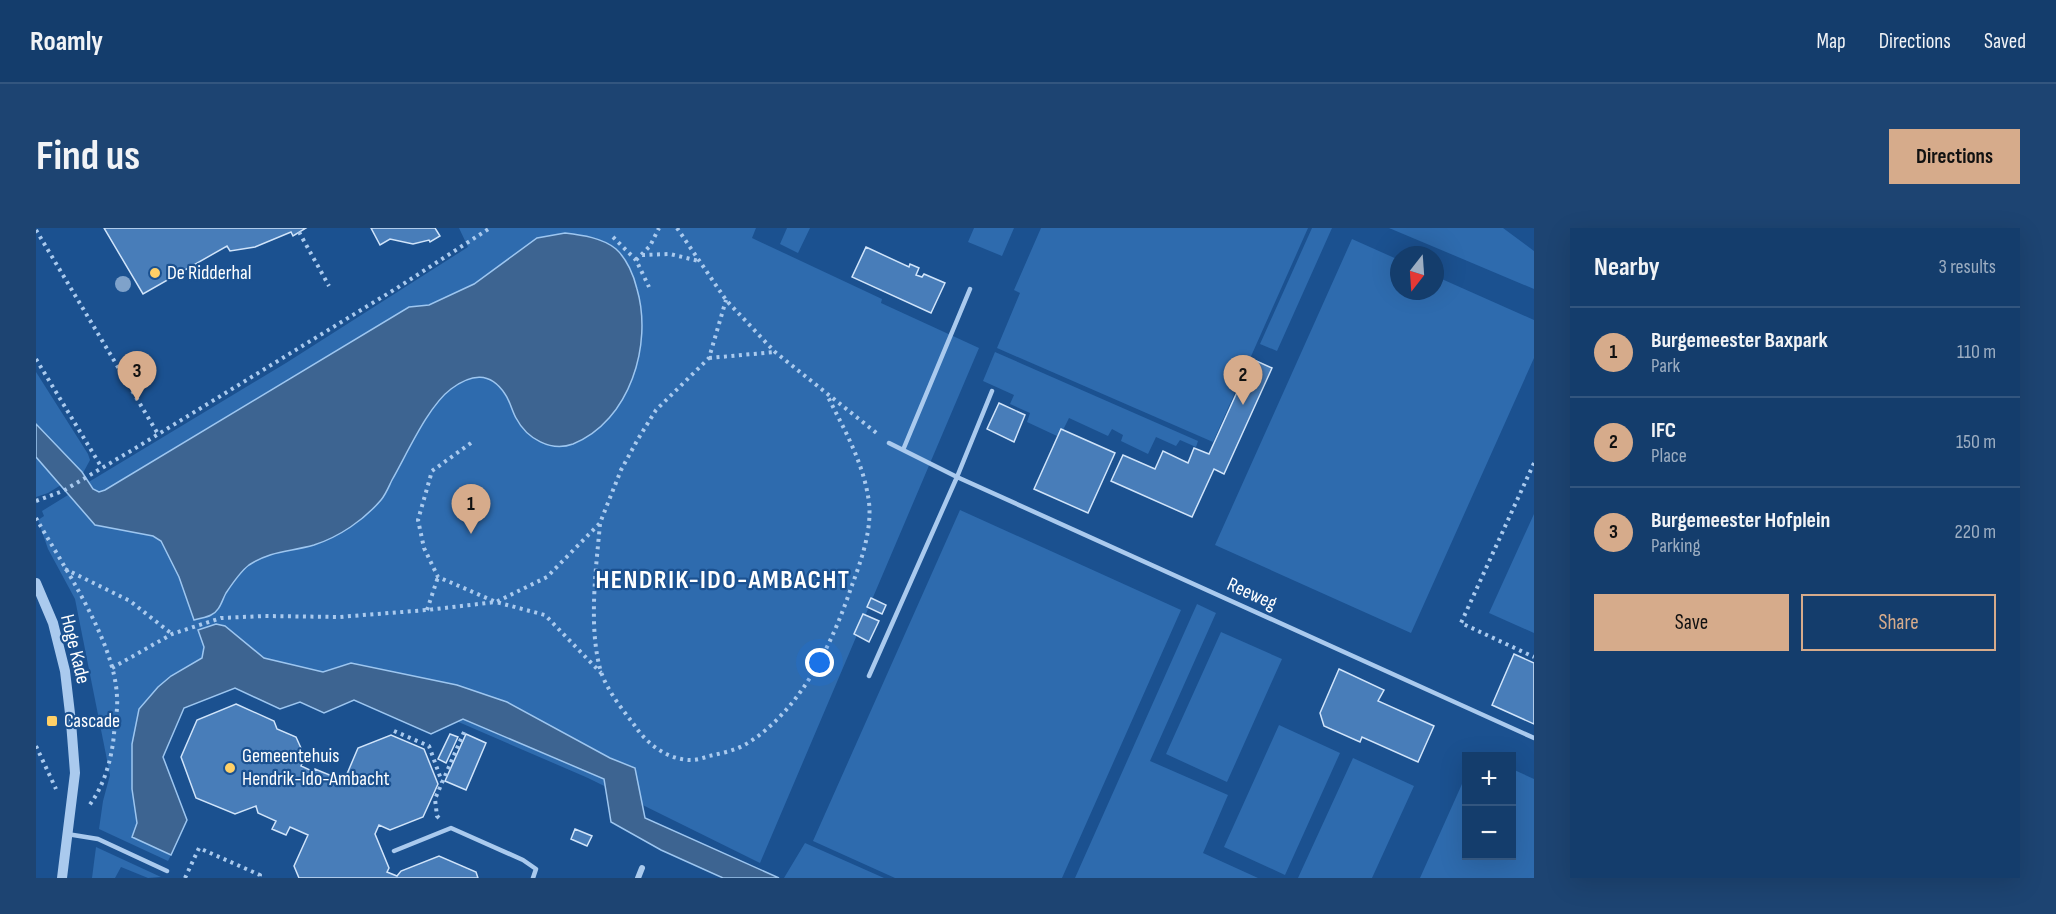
<!DOCTYPE html>
<html lang="en">
<head>
<meta charset="utf-8">
<style>
  :root { --surface:#143d6c; --page:#1d4472; --text:#f1f3f6; --muted:#9daec2; --line:#33567f; --accent:#d6ab8b }
  body { margin:0; font-family:"Sofia Sans Condensed",sans-serif; background:var(--page); color:var(--text) }
  .controls { position:absolute; right:18px; bottom:18px; display:grid; overflow:hidden; border-radius:0px; box-shadow:0 6px 24px #0002 }
  .controls button { width:54px; height:54px; display:grid; place-items:center; padding:0; border:0; border-bottom:2px solid var(--line); background:var(--surface); color:var(--text); font:30px sans-serif }
  .compass { position:absolute; left:1354px; top:18px; width:54px; height:54px; border-radius:50%; background:var(--surface); box-shadow:0 6px 24px #0002; rotate:197deg }
  .you { position:absolute; left:784px; top:435px; width:21px; height:21px; margin:-15px; border:4px solid #fff; border-radius:50%; background:#1a73e8; box-shadow:0 0 0 9px #1a73e833 }
  .badge { display:grid; place-items:center; width:39px; height:39px; border-radius:50%; background:var(--accent); color:#111; font-size:20px; font-weight:700 }
  .pin { position:absolute; translate:-50% -50px; filter:drop-shadow(0 2px 3px #0008) }
  .pin::after { content:''; position:absolute; top:32px; width:21px; height:18px; background:inherit; clip-path:polygon(0 0,100% 0,50% 100%) }
  .list { margin:0; padding:0; list-style:none }
  h2 { display:flex; justify-content:space-between; align-items:center; height:78px; margin:0; padding:0 24px; font-size:26px }
  h2 small { font-size:20px; font-weight:400; color:var(--muted) }
  .list li { display:grid; grid-template-columns:39px 1fr auto; gap:18px; align-items:center; box-sizing:border-box; height:90px; padding:0 24px; border-top:2px solid var(--line) }
  .list b { display:block; font-size:22px; white-space:nowrap }
  .list p { margin:0; font-size:20px; white-space:nowrap; color:var(--muted) }
  .list em { font-size:20px; font-style:normal; color:var(--muted) }
  .actions { display:flex; gap:12px; padding:18px 24px }
  .actions a { flex:1; padding:14px 0; border:2px solid var(--accent); border-radius:0px; text-align:center; font-size:21px; color:var(--accent) }
  .actions .main { background:var(--accent); color:#111 }
  .map { position:relative; flex:none; width:1498px; height:650px; overflow:hidden; border-radius:0px }
  header { display:flex; align-items:center; gap:36px; box-sizing:border-box; height:84px; padding:0 30px; background:var(--surface); border-bottom:2px solid var(--line) }
  header strong { font-size:28px }
  nav { display:flex; gap:33px; margin-inline-start:auto; font-size:21px }
  .intro { display:flex; align-items:center; justify-content:space-between; box-sizing:border-box; height:144px; padding:0 36px }
  h1 { margin:0; font-size:42px }
  .button { padding:15px 27px; border-radius:0px; background:var(--accent); color:#111; font-size:21px; font-weight:700 }
  main { display:flex; gap:36px; padding:0 36px }
  aside { flex:1; background:var(--surface); border-radius:0px; box-shadow:0 6px 24px #0002 }
  .map>svg:first-child { display:block }
</style>
</head>
<body>
<header>
<strong>Roamly</strong>
<nav><a>Map</a><a>Directions</a><a>Saved</a></nav>
</header>
<div class="intro"><h1>Find us</h1><a class="button">Directions</a></div>
<main>
<div class="map">
<svg width="1498" height="650" viewBox="0 0 1498 650">
  <rect width="100%" height="100%" fill="#1b5190"/>
  <path fill="#2e6bae" d="M423 0H720L716 10 846 71 845 75 943 120 724 635 552 550 300 441 287 444 263 439 135 448 122 459 107 477 96 551 101 595 96 609 135 627 132 633 63 601 67 573 74 547 39 371 12 321 2 292 8 288 6 283 32 267 35 270 54 258 51 255 250 135 432 19Z
    M751 0H774L762 25 744 16Z
    M938 0H978L966 28 932 14Z
    M1005 0H1272L1177 214 961 120 984 65 978 62Z
    M1276 0H1296L1241 123 1224 116Z
    M1353 0H1467L1498 23V61Z
    M1316 11 1363 32V63H1399V48L1498 92V130L1375 405 1179 317Z
    M959 124 1162 213 1160 219 1144 212 1140 218 1120 209 1112 226 1085 213 1087 207 1076 201 1072 208 1033 190 1027 202 1025 201 1021 208 991 194 994 185 974 176 978 167 947 153Z
    M0 144 52 226 54 232 47 245 0 196Z
    M0 229 25 257 12 265 0 269Z
    M924 282 1145 382 1026 650H859L777 613Z
    M1498 286V405L1453 385Z
    M1161 376 1180 385 1114 533 1192 567 1167 625 1222 650H1039Z
    M1185 404 1246 431 1191 554 1130 526Z
    M1243 497 1304 525 1249 647 1188 619Z
    M1317 530 1378 558 1336 650H1262Z
    M1476 541 1498 551V650H1384L1430 547V628H1476Z
    M769 615 848 650H748Z
    M60 619 125 649 112 650 85 639 79 650H56Z"/>
  <path fill="#3d6491" stroke="#9dc6f0" stroke-width="1.5" d="M529 5C546 7 567 10 580 21 591 31 598 48 601 61 617 116 594 193 537 216 515 224 491 211 480 190 476 183 474 173 469 166 454 143 435 146 415 161 392 178 371 226 356 252 353 258 350 266 345 272 328 292 303 309 278 317 254 324 236 322 213 337 205 343 196 356 190 365 186 372 184 383 175 387 170 390 163 390 158 392L143 349 125 313 117 308 59 297 0 229V196L46 244 57 261 63 264 69 262 373 79 393 77 438 56 501 10Z
    M180 396 189 398 228 430 287 444 315 435 421 457 471 474 574 530 599 540 609 590 743 650H687L625 622 575 594 568 551 427 491 395 506 318 472 288 485 264 474 244 481 199 460 148 480 127 529 151 592 135 627 96 609 101 595 96 561V516L103 481 122 459 135 448 166 430 168 419 162 402Z"/>
  <path fill="#487db9" stroke="#d0e4fa" stroke-width="1.5" d="M68 0H270L257 8 255 4 219 19 194 23 191 18 107 66Z
    M335 0H399L404 8 394 14 393 12 377 16 354 11 344 17Z
    M830 19 873 39 874 36 883 40 880 47 886 49 888 46 909 55 895 85 816 49Z
    M1216 131 1236 140 1188 246 1178 241 1156 289 1075 253 1087 227 1119 241 1127 223 1152 235 1158 220 1173 226Z
    M963 175 989 187 978 214 951 201Z
    M1025 201 1079 225 1052 285 998 261Z
    M835 370 850 377 846 386 831 379Z
    M827 386 843 393 833 414 818 406Z
    M1478 426 1498 435V496L1456 477Z
    M1303 441 1348 462 1342 473 1398 498 1382 534 1326 509 1324 514 1288 498 1284 485Z
    M200 476 238 493 241 501 260 509 269 529 265 538 278 544 279 541 308 553 322 520 355 507 388 521 402 556 387 589 354 602 343 597 339 606 353 640 351 644 361 648 365 643 403 628 440 644 442 650H263L258 638 272 607 254 599 250 607 236 601 240 593 222 585 220 578 199 586 160 570 145 529 161 492Z
    M414 506 422 509 410 535 402 531Z
    M430 506 450 515 430 562 409 553Z
    M539 601 556 608 551 618 535 611Z"/>
  <g fill="none" stroke-linecap="round" stroke-linejoin="round">
    <path stroke="#aacaee" stroke-width="4" stroke-dasharray="3 4.5" stroke-linecap="butt" d="M641 0 690 72 739 124 843 207
      M0 2 122 206
      M263 4 293 58
      M577 9 600 32 613 59
      M606 27 634 26 663 33
      M600 32 614 18 623 0
      M673 130 739 124
      M0 131 66 240
      M435 215 396 243 382 292 388 320 402 349 460 374 509 387 565 445
      M1498 235 1425 395 1498 429
      M0 273 27 263 98 221 361 60 454 0
      M0 290C27 338 79 413 81 469 82 481 79 494 78 506 76 530 68 559 52 579
      M564 296C560 341 552 400 565 444 572 464 587 482 599 498 611 516 632 532 655 532 661 532 667 530 673 528 687 525 702 522 715 513 766 479 796 416 815 360 825 333 838 298 832 268 826 232 807 199 791 167
      M29 341 94 373 136 406
      M391 382 402 349
      M76 440 136 406 185 390 229 388 303 389 391 382 460 374 511 349 564 295 585 242 602 211 620 182 673 130 690 72
      M358 503 393 518 406 554
      M0 518 20 561
      M403 590 401 588 399 571 428 504
      M149 650 163 620 224 647 222 650"/>
    <path stroke="#aacaee" stroke-width="4.5" d="M853 215 921 249 1498 510
      M867 222 934 61
      M833 448 921 249 956 163
      M31 606 62 611 131 643
      M358 623 415 600 487 632 500 641 497 650"/>
    <path stroke="#aacaee" stroke-width="6" d="M602 650 606 640"/>
    <path stroke="#aacaee" stroke-width="10" d="M0 355 17 395 29 443 35 494 39 545 26 650"/>
  </g>
  <circle fill="#7fa2ca" cx="87" cy="56" r="8"/>
  <g fill="#ffd067" stroke="#1b5190" stroke-width="2">
    <circle cx="119" cy="45" r="6"/>
    <rect x="10" y="487" width="12" height="12" rx="3"/>
    <circle cx="194" cy="540" r="6"/>
  </g>
  <g text-anchor="middle" dominant-baseline="central" stroke-width="4.5" stroke-linejoin="round" paint-order="stroke">
    <g font-size="20" fill="#fff" stroke="#1b5190" text-anchor="start">
      <text x="131" y="45">De Ridderhal</text>
      <text x="28" y="493">Cascade</text>
      <text x="206" y="528">Gemeentehuis<tspan x="206" dy="23">Hendrik-Ido-Ambacht</tspan></text>
    </g>
    <g font-size="20" fill="#fff" stroke="#1b5190">
      <text transform="translate(1216 366) rotate(24)">Reeweg</text>
      <text transform="translate(39 421) rotate(76)">Hoge Kade</text>
    </g>
    <g font-size="26" font-weight="bold" letter-spacing="1.5" fill="#fff" stroke="#1b5190">
      <text x="687" y="352">HENDRIK-IDO-AMBACHT</text>
    </g>
  </g>
</svg>
<div class="controls">
<button>+</button>
<button>−</button>
</div>
<svg class="compass" viewBox="-18 -18 36 36"><path d="M0-13l5 13h-10z" fill="#e53935"/><path d="M0 13l5-13h-10z" fill="#9daec2"/></svg>
<div class="you"></div>
<div class="pin badge" style="left:435px;top:306px">1</div>
<div class="pin badge" style="left:1207px;top:177px">2</div>
<div class="pin badge" style="left:101px;top:173px">3</div>
</div>
<aside>
<h2>Nearby<small>3 results</small></h2>
<ul class="list">
<li><span class="badge">1</span><div><b>Burgemeester Baxpark</b><p>Park</p></div><em>110 m</em></li>
<li><span class="badge">2</span><div><b>IFC</b><p>Place</p></div><em>150 m</em></li>
<li><span class="badge">3</span><div><b>Burgemeester Hofplein</b><p>Parking</p></div><em>220 m</em></li>
</ul>
<div class="actions"><a class="main">Save</a><a>Share</a></div>
</aside>
</main>
</body>
</html>
